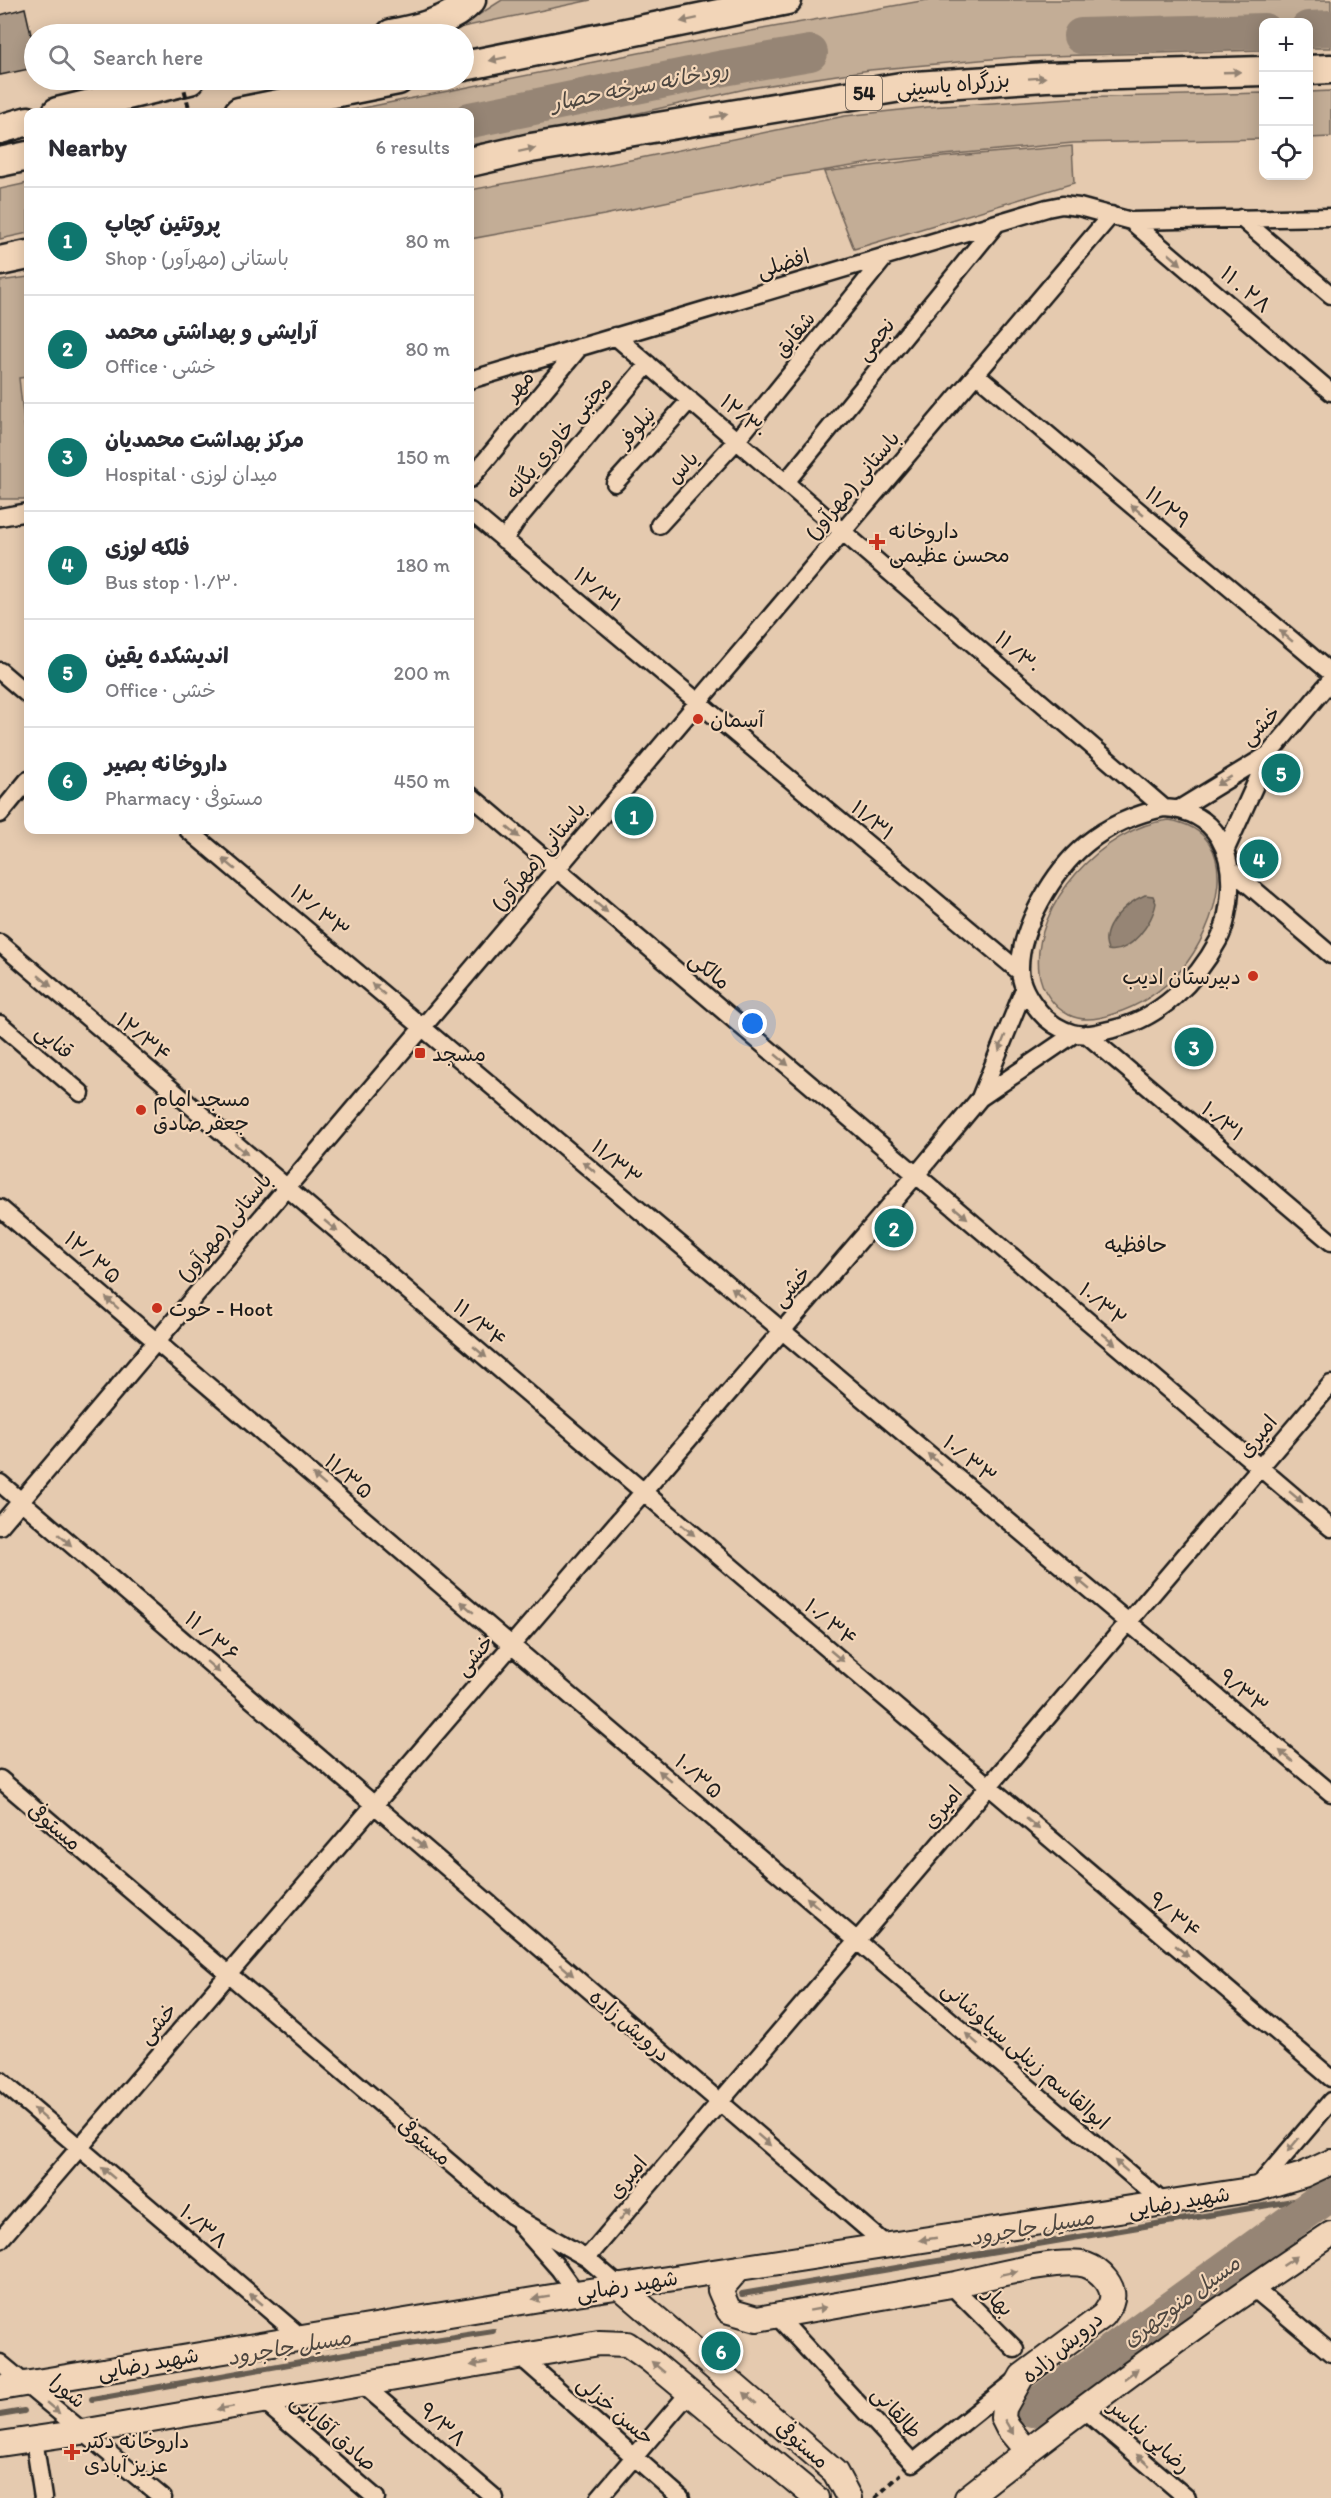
<!DOCTYPE html>
<html lang="en">
<head>
<meta charset="utf-8">
<style>
  :root { --surface:#fff; --page:#f2f2f3; --text:#2b2b33; --muted:#7c7c81; --line:#e1e1e2; --accent:#0f766e }
  body { margin:0; font-family:Itim,"Playpen Sans Arabic",sans-serif; background:var(--page); color:var(--text) }
  .controls { position:absolute; right:18px; top:18px; display:grid; overflow:hidden; border-radius:12px; box-shadow:0 3px 15px #0003 }
  .controls button { width:54px; height:54px; display:grid; place-items:center; padding:0; border:0; border-bottom:2px solid var(--line); background:var(--surface); color:var(--text); font:30px sans-serif }
  .you { position:absolute; left:753px; top:1024px; width:21px; height:21px; margin:-15px; border:4px solid #fff; border-radius:50%; background:#1a73e8; box-shadow:0 0 0 9px #1a73e833 }
  .badge { display:grid; place-items:center; width:39px; height:39px; border-radius:50%; background:var(--accent); color:#fff; font-size:20px; font-weight:700 }
  .pin { position:absolute; translate:-50% -50%; border:3px solid #fff; box-shadow:0 2px 6px #0006 }
  .list { margin:0; padding:0; list-style:none }
  h2 { display:flex; justify-content:space-between; align-items:center; height:78px; margin:0; padding:0 24px; font-size:26px }
  h2 small { font-size:20px; font-weight:400; color:var(--muted) }
  .list li { display:grid; grid-template-columns:39px 1fr auto; gap:18px; align-items:center; box-sizing:border-box; height:108px; padding:0 24px; border-top:2px solid var(--line) }
  .list b { display:block; font-size:22px; white-space:nowrap }
  .list p { margin:0; font-size:20px; white-space:nowrap; color:var(--muted) }
  .list em { font-size:20px; font-style:normal; color:var(--muted) }
  .icon { flex:none; width:33px; height:33px; fill:none; stroke:currentColor; stroke-width:2; stroke-linecap:round; stroke-linejoin:round }
  .map { position:relative; flex:none; width:1331px; height:2498px; overflow:hidden }
  .search { position:absolute; background:var(--surface); box-shadow:0 3px 15px #0003; left:24px; top:24px; width:450px; height:66px; display:flex; align-items:center; gap:15px; box-sizing:border-box; padding:0 21px; border-radius:33px; color:var(--muted); font-size:22px }
  .panel { position:absolute; background:var(--surface); box-shadow:0 3px 15px #0003; left:24px; top:108px; width:450px; height:726px; border-radius:12px }
  .map>svg:first-child { display:block }
</style>
</head>
<body>
<div class="map">
<svg width="1331" height="2498" viewBox="0 0 1331 2498">
  <rect width="100%" height="100%" fill="#e5caaf"/>
  <filter id="ink" filterUnits="userSpaceOnUse"><feTurbulence type="fractalNoise" baseFrequency=".0167" numOctaves="2"/><feDisplacementMap in="SourceGraphic" scale="12" xChannelSelector="R" yChannelSelector="G"/><feConvolveMatrix kernelMatrix="1 2 1 2 8 2 1 2 1" color-interpolation-filters="sRGB"/></filter>
  <g filter="url(#ink)">
    <path fill="#c3ad96" stroke="#706459" stroke-width="1.5" d="M502 0H591L458 28Z
      M927 0H1331V48H1309L1308 22H1264L1263 50 1013 57 870 70 750 88 590 124 470 145V112H343L734 34Z
      M1331 91V137L1309 138V92Z
      M1263 93V139L1073 143 889 160 778 178 604 215 470 239V190L606 165 845 116 928 107 1071 98Z
      M1072 146 1074 183 854 249 824 172 932 158Z
      M28 183V233L0 239V189Z
      M28 277V377L19 378 28 460V499H0V281Z
      M1169 820C1248 833 1216 929 1181 970 1162 991 1140 1006 1113 1014 1099 1019 1083 1022 1069 1015 1053 1007 1041 989 1039 972 1031 905 1103 827 1169 820Z"/>
    <path fill="#968574" stroke="#655b51" stroke-width="1.5" d="M1145 895 1153 896 1156 903C1153 922 1130 955 1108 950 1098 928 1126 903 1145 895Z"/>
    <g fill="none" stroke-linecap="round" stroke-linejoin="round">
      <path stroke="#655b51" stroke-width="6" d="M742 2294 1328 2195
        M92 2399 345 2354 493 2331
        M0 2415 24 2411"/>
      <path stroke="#968574" stroke-width="36" d="M1308 29 1331 28
        M1081 36 1264 31
        M470 120 724 68 810 53
        M1032 2409 1331 2193"/>
    </g>
    <path fill="#ac9986" stroke="#1c1c1c" stroke-width="1.5" d="M25 8 34 48V68L0 75V15Z"/>
    <g fill="none" stroke-linecap="round" stroke-linejoin="round">
      <g stroke="#1c1c1c" stroke-width="21">
        <path id="minor" d="M1241 218 1331 295
          M1131 221 1331 392
          M615 336 1164 808
          M976 374 1331 673
          M470 380 1047 208 1062 205 1079 207 1131 221 1331 217
          M470 479 580 347
          M786 482 997 223
          M615 483 690 400
          M470 511 1020 972
          M0 517 28 512
          M659 525 737 440 886 256
          M504 540 517 520 648 364
          M0 671 28 695
          M470 795 1331 1528
          M1164 808C1218 811 1235 853 1229 902 1227 915 1225 929 1218 941 1196 982 1159 1019 1113 1029 1101 1032 1085 1037 1072 1033 1059 1029 1048 1022 1039 1011 1030 1000 1020 985 1020 970 1019 929 1054 870 1086 844 1109 825 1135 814 1164 808Z
          M1179 809 1269 754 1331 680
          M0 814 28 780
          M188 830 1331 1793
          M1226 849 1269 754
          M1230 869 1331 955
          M0 943 1331 2078
          M0 1024 81 1093
          M1086 1034 1331 1242
          M980 1098 1024 989
          M0 1208 1165 2204
          M0 1483 886 2245
          M0 1526 1111 215
          M0 1779 511 2215 587 2258 619 2286
          M0 2080 301 2337
          M1256 2189 1331 2101
          M521 2226 559 2269 576 2293
          M0 2240 916 1175 980 1098 1074 1034
          M587 2258 1331 1384
          M951 2285 1015 2349
          M1252 2287 1331 2353
          M777 2316 913 2463 1014 2382
          M521 2357 681 2498
          M0 2363 163 2498
          M362 2384 495 2498
          M263 2401 376 2498
          M1083 2409 1187 2498
          M34 2439 43 2498
          M599 2498 689 2393"/>
      </g>
      <g stroke="#1c1c1c" stroke-width="28">
        <path id="secondary" d="M739 2268 720 2290 729 2311 757 2319C821 2308 886 2297 951 2285 982 2279 1058 2257 1086 2265 1100 2270 1117 2287 1111 2303 1110 2307 1106 2311 1104 2315L1022 2376 1004 2408 1003 2418 1008 2428 1027 2451
          M619 2286 835 2472 849 2498
          M0 2388 576 2293 1256 2189 1303 2175 1331 2162
          M0 2444 82 2432 599 2343 627 2344 650 2360 816 2498
          M967 2498C1085 2405 1206 2317 1331 2234"/>
      </g>
      <g stroke="#1c1c1c" stroke-width="33">
        <path id="trunk" d="M391 34C418 29 452 21 471 0
          M464 66 787 0
          M1308 70 1331 69
          M57 112 190 80
          M239 112 398 80
          M0 129 28 121
          M0 162 28 156
          M470 162 531 148 901 87 1046 77 1264 71
          M0 261 28 255"/>
      </g>
      <path stroke="#1c1c1c" stroke-width="4" stroke-dasharray="6 4.5" stroke-linecap="butt" d="M875 2498 901 2474"/>
      <use href="#minor" stroke="#f2d5b8" stroke-width="16"/>
      <use href="#secondary" stroke="#f2d5b8" stroke-width="24"/>
      <use href="#trunk" stroke="#f2d5b8" stroke-width="28"/>
      <path stroke="#1c1c1c" stroke-width="4" stroke-dasharray="6 4.5" stroke-linecap="butt" d="M182 80 190 112"/>
    </g>
    <defs><path id="oneway-solid" d="M-6-.8H1V-3.2L6.5 0L1 3.2V.8H-6Z" transform="scale(1.5)"/></defs>
    <g fill="#928272">
      <use href="#oneway-solid" transform="translate(689 20) rotate(168)"/>
      <use href="#oneway-solid" transform="translate(498 59) rotate(168)"/>
      <use href="#oneway-solid" transform="translate(1232 72) rotate(-2)"/>
      <use href="#oneway-solid" transform="translate(1037 78) rotate(-4)"/>
      <use href="#oneway-solid" transform="translate(719 116) rotate(-10)"/>
      <use href="#oneway-solid" transform="translate(527 150) rotate(-12)"/>
      <use href="#oneway-solid" transform="translate(1175 259) rotate(41)"/>
      <use href="#oneway-solid" transform="translate(1137 510) rotate(-140)"/>
      <use href="#oneway-solid" transform="translate(1286 636) rotate(-140)"/>
      <use href="#oneway-solid" transform="translate(1224 781) rotate(149)"/>
      <use href="#oneway-solid" transform="translate(513 832) rotate(40)"/>
      <use href="#oneway-solid" transform="translate(229 864) rotate(-140)"/>
      <use href="#oneway-solid" transform="translate(601 907) rotate(40)"/>
      <use href="#oneway-solid" transform="translate(45 981) rotate(40)"/>
      <use href="#oneway-solid" transform="translate(378 989) rotate(-140)"/>
      <use href="#oneway-solid" transform="translate(1002 1043) rotate(112)"/>
      <use href="#oneway-solid" transform="translate(782 1060) rotate(40)"/>
      <use href="#oneway-solid" transform="translate(241 1149) rotate(40)"/>
      <use href="#oneway-solid" transform="translate(589 1167) rotate(-140)"/>
      <use href="#oneway-solid" transform="translate(961 1213) rotate(40)"/>
      <use href="#oneway-solid" transform="translate(331 1226) rotate(40)"/>
      <use href="#oneway-solid" transform="translate(738 1293) rotate(-140)"/>
      <use href="#oneway-solid" transform="translate(112 1303) rotate(-139)"/>
      <use href="#oneway-solid" transform="translate(1109 1339) rotate(40)"/>
      <use href="#oneway-solid" transform="translate(480 1352) rotate(40)"/>
      <use href="#oneway-solid" transform="translate(934 1459) rotate(-140)"/>
      <use href="#oneway-solid" transform="translate(319 1480) rotate(-139)"/>
      <use href="#oneway-solid" transform="translate(1296 1497) rotate(40)"/>
      <use href="#oneway-solid" transform="translate(688 1530) rotate(40)"/>
      <use href="#oneway-solid" transform="translate(65 1540) rotate(41)"/>
      <use href="#oneway-solid" transform="translate(1083 1584) rotate(-140)"/>
      <use href="#oneway-solid" transform="translate(467 1607) rotate(-139)"/>
      <use href="#oneway-solid" transform="translate(837 1656) rotate(40)"/>
      <use href="#oneway-solid" transform="translate(213 1667) rotate(41)"/>
      <use href="#oneway-solid" transform="translate(1286 1756) rotate(-140)"/>
      <use href="#oneway-solid" transform="translate(665 1776) rotate(-139)"/>
      <use href="#oneway-solid" transform="translate(1033 1824) rotate(40)"/>
      <use href="#oneway-solid" transform="translate(419 1843) rotate(41)"/>
      <use href="#oneway-solid" transform="translate(813 1903) rotate(-139)"/>
      <use href="#oneway-solid" transform="translate(1182 1951) rotate(40)"/>
      <use href="#oneway-solid" transform="translate(567 1970) rotate(41)"/>
      <use href="#oneway-solid" transform="translate(972 2039) rotate(-139)"/>
      <use href="#oneway-solid" transform="translate(40 2114) rotate(-139)"/>
      <use href="#oneway-solid" transform="translate(764 2140) rotate(41)"/>
      <use href="#oneway-solid" transform="translate(1293 2145) rotate(130)"/>
      <use href="#oneway-solid" transform="translate(1121 2166) rotate(-139)"/>
      <use href="#oneway-solid" transform="translate(108 2173) rotate(-140)"/>
      <use href="#oneway-solid" transform="translate(625 2214) rotate(-50)"/>
      <use href="#oneway-solid" transform="translate(928 2239) rotate(172)"/>
      <use href="#oneway-solid" transform="translate(1290 2261) rotate(-34)"/>
      <use href="#oneway-solid" transform="translate(1009 2273) rotate(-12)"/>
      <use href="#oneway-solid" transform="translate(541 2298) rotate(171)"/>
      <use href="#oneway-solid" transform="translate(256 2299) rotate(-140)"/>
      <use href="#oneway-solid" transform="translate(818 2309) rotate(-10)"/>
      <use href="#oneway-solid" transform="translate(479 2364) rotate(170)"/>
      <use href="#oneway-solid" transform="translate(658 2367) rotate(-140)"/>
      <use href="#oneway-solid" transform="translate(1131 2374) rotate(-36)"/>
      <use href="#oneway-solid" transform="translate(750 2398) rotate(-139)"/>
      <use href="#oneway-solid" transform="translate(53 2408) rotate(40)"/>
      <use href="#oneway-solid" transform="translate(225 2408) rotate(170)"/>
      <use href="#oneway-solid" transform="translate(1009 2427) rotate(59)"/>
      <use href="#oneway-solid" transform="translate(1143 2460) rotate(-139)"/>
    </g>
  </g>
  <g fill="#c8321e" stroke="#f2d5b8" stroke-width="2">
    <path d="M874 533h6v6h6v6h-6v6h-6v-6h-6v-6h6z"/>
    <circle cx="698" cy="719" r="6"/>
    <circle cx="1253" cy="976" r="6"/>
    <rect x="414" y="1047" width="12" height="12" rx="3"/>
    <circle cx="141" cy="1110" r="6"/>
    <circle cx="157" cy="1308" r="6"/>
    <path d="M69 2443h6v6h6v6h-6v6h-6v-6h-6v-6h6z"/>
  </g>
  <g text-anchor="middle" dominant-baseline="central" stroke-width="4.5" stroke-linejoin="round" paint-order="stroke">
    <rect fill="#f2d5b8" stroke="#5c544b" stroke-width="1.5" x="846" y="76" width="36" height="34" rx="4.5"/>
    <g font-size="20" font-weight="bold" fill="#1c1c1c">
      <text x="864" y="93">54</text>
    </g>
    <g font-size="21" fill="#1c1c1c" stroke="#f2d5b8">
      <text transform="translate(953 84) rotate(-5)">بزرگراه یاسینی</text>
      <text transform="translate(783 263) rotate(-17)">افضلی</text>
      <text transform="translate(1246 289) rotate(41)">۱۱ . ۲۸</text>
      <text transform="translate(794 334) rotate(-51)">شقایق</text>
      <text transform="translate(875 339) rotate(-51)">نجمی</text>
      <text transform="translate(519 385) rotate(-50)">مهر</text>
      <text transform="translate(744 416) rotate(41)">۱۲/۳۰</text>
      <text transform="translate(636 427) rotate(-48)">نیلوفر</text>
      <text transform="translate(558 437) rotate(-50)">مجتبی خاوری یگانه</text>
      <text transform="translate(682 467) rotate(-47)">یاس</text>
      <text transform="translate(852 485) rotate(-50)">باستانی (مهرآور)</text>
      <text transform="translate(1168 507) rotate(40)">۱۱/۲۹</text>
      <text transform="translate(598 589) rotate(40)">۱۲/۳۱</text>
      <text transform="translate(1018 652) rotate(41)">۱۱ /۳۰</text>
      <text transform="translate(1260 725) rotate(-44)">خشی</text>
      <text transform="translate(873 820) rotate(40)">۱۱/۳۱</text>
      <text transform="translate(538 856) rotate(-50)">باستانی (مهرآور)</text>
      <text transform="translate(320 911) rotate(40)">۱۲/ ۳۳</text>
      <text transform="translate(710 970) rotate(40)">مالکی</text>
      <text transform="translate(144 1037) rotate(40)">۱۲/۳۴</text>
      <text transform="translate(55 1041) rotate(40)">قنایی</text>
      <text transform="translate(1223 1121) rotate(40)">۱۰/۳۱</text>
      <text transform="translate(617 1162) rotate(40)">۱۱/۳۳</text>
      <text transform="translate(224 1227) rotate(-50)">باستانی (مهرآور)</text>
      <text transform="translate(93 1257) rotate(41)">۱۲/ ۳۵</text>
      <text transform="translate(791 1286) rotate(-49)">خشی</text>
      <text transform="translate(1103 1304) rotate(40)">۱۰/۳۲</text>
      <text transform="translate(480 1323) rotate(40)">۱۱ /۳۴</text>
      <text transform="translate(1257 1436) rotate(-50)">امیری</text>
      <text transform="translate(970 1459) rotate(40)">۱۰/ ۳۳</text>
      <text transform="translate(349 1476) rotate(41)">۱۱/۳۵</text>
      <text transform="translate(831 1622) rotate(40)">۱۰/ ۳۴</text>
      <text transform="translate(212 1636) rotate(41)">۱۱ / ۳۶</text>
      <text transform="translate(474 1655) rotate(-49)">خشی</text>
      <text transform="translate(1244 1691) rotate(40)">۹/۳۳</text>
      <text transform="translate(699 1776) rotate(41)">۱۰/۳۵</text>
      <text transform="translate(942 1807) rotate(-50)">امیری</text>
      <text transform="translate(55 1826) rotate(40)">مستوفی</text>
      <text transform="translate(1175 1915) rotate(40)">۹/ ۳۴</text>
      <text transform="translate(157 2023) rotate(-49)">خشی</text>
      <text transform="translate(630 2025) rotate(41)">درویش زاده</text>
      <text transform="translate(1026 2055) rotate(41)">ابوالقاسم زینلی سیاوشانی</text>
      <text transform="translate(425 2141) rotate(40)">مستوفی</text>
      <text transform="translate(627 2177) rotate(-50)">امیری</text>
      <text transform="translate(1179 2201) rotate(-9)">شهید رضایی</text>
      <text transform="translate(204 2226) rotate(40)">۱۰/۳۸</text>
      <text transform="translate(627 2285) rotate(-9)">شهید رضایی</text>
      <text transform="translate(999 2301) rotate(45)">بهار</text>
      <text transform="translate(1062 2347) rotate(-40)">درویش زاده</text>
      <text transform="translate(148 2363) rotate(-10)">شهید رضایی</text>
      <text transform="translate(68 2391) rotate(40)">شورا</text>
      <text transform="translate(616 2410) rotate(41)">حسن خزلی</text>
      <text transform="translate(897 2412) rotate(47)">طالقانی</text>
      <text transform="translate(443 2424) rotate(41)">۹/۳۸</text>
      <text transform="translate(334 2432) rotate(41)">صادق آقایانی</text>
      <text transform="translate(1150 2436) rotate(41)">رضایی نیاسر</text>
      <text transform="translate(803 2444) rotate(41)">مستوفی</text>
    </g>
    <g font-size="21" fill="#1c1c1c" stroke="#f2d5b8" text-anchor="start">
      <text x="889" y="530">داروخانه<tspan x="889" dy="24">محسن عظیمی</tspan></text>
      <text x="710" y="719">آسمان</text>
      <text x="1241" y="976" text-anchor="end">دبیرستان ادیب</text>
      <text x="432" y="1053">مسجد</text>
      <text x="153" y="1098">مسجد امام<tspan x="153" dy="24">جعفر صادق</tspan></text>
      <text x="169" y="1308">حوت - Hoot</text>
      <text x="84" y="2440">داروخانه دکتر<tspan x="84" dy="24">عزیز آبادی</tspan></text>
    </g>
    <g font-size="22" font-style="italic" fill="#4d463f" stroke="#f2d5b8">
      <text transform="translate(640 86) rotate(-11)">رودخانه سرخه حصار</text>
      <text transform="translate(1032 2227) rotate(-10)">مسیل جاجرود</text>
      <text transform="translate(1181 2301) rotate(-36)">مسیل منوچهری</text>
      <text transform="translate(289 2347) rotate(-10)">مسیل جاجرود</text>
    </g>
    <g font-size="22" fill="#1c1c1c" stroke="#f2d5b8">
      <text x="1136" y="1244">حافظیه</text>
    </g>
  </g>
</svg>
<div class="controls">
<button>+</button>
<button>−</button>
<button><svg class="icon" aria-label="locate" viewBox="0 0 24 24"><circle cx="12" cy="12" r="6"/><path d="M12 2v4M12 18v4M2 12h4M18 12h4"/></svg></button>
</div>
<div class="you"></div>
<div class="pin badge" style="left:634px;top:816px">1</div>
<div class="pin badge" style="left:894px;top:1228px">2</div>
<div class="pin badge" style="left:1194px;top:1047px">3</div>
<div class="pin badge" style="left:1259px;top:859px">4</div>
<div class="pin badge" style="left:1281px;top:773px">5</div>
<div class="pin badge" style="left:721px;top:2351px">6</div>
<div class="search"><svg class="icon" aria-label="search" viewBox="0 0 24 24"><circle cx="10" cy="10" r="6"/><path d="M15 15l6 6"/></svg>Search here</div>
<section class="panel">
<h2>Nearby<small>6 results</small></h2>
<ul class="list">
<li><span class="badge">1</span><div><b>پروتئین کچاپ</b><p>Shop · باستانی (مهرآور)</p></div><em>80 m</em></li>
<li><span class="badge">2</span><div><b>آرایشی و بهداشتی محمد</b><p>Office · خشی</p></div><em>80 m</em></li>
<li><span class="badge">3</span><div><b>مرکز بهداشت محمدیان</b><p>Hospital · میدان لوزی</p></div><em>150 m</em></li>
<li><span class="badge">4</span><div><b>فلکه لوزی</b><p>Bus stop · ۱۰/۳۰</p></div><em>180 m</em></li>
<li><span class="badge">5</span><div><b>اندیشکده یقین</b><p>Office · خشی</p></div><em>200 m</em></li>
<li><span class="badge">6</span><div><b>داروخانه بصیر</b><p>Pharmacy · مستوفی</p></div><em>450 m</em></li>
</ul>
</section>
</div>
</body>
</html>
